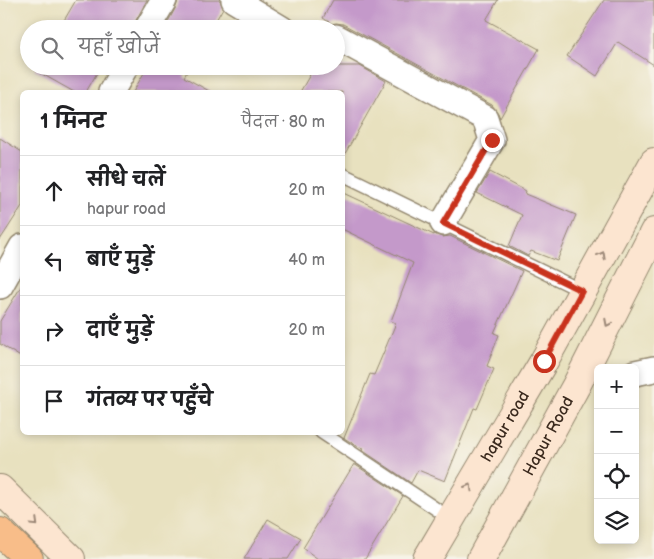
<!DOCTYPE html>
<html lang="hi">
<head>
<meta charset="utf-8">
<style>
  :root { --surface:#fff; --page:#f6f6f6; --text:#202124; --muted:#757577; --line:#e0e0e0 }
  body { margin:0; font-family:"Balsamiq Sans","Playpen Sans Deva",sans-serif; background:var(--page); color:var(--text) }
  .controls { position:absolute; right:15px; bottom:15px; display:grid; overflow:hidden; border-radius:8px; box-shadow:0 2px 8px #0003 }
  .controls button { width:45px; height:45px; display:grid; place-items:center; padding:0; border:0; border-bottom:1px solid var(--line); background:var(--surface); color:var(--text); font:25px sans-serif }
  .stop { position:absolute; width:15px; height:15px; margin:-11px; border:4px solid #c8321e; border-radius:50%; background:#fff }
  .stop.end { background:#c8321e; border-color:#fff; box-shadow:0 1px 5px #0008 }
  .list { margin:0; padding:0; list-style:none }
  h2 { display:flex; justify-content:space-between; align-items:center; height:65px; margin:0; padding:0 20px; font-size:21px }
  h2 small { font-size:16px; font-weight:400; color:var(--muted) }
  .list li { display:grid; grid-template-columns:32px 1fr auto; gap:15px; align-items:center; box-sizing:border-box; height:70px; padding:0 20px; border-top:1px solid var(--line) }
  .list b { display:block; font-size:19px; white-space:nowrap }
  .list p { margin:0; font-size:16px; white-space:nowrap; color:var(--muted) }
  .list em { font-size:16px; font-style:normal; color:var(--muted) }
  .icon { flex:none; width:28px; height:28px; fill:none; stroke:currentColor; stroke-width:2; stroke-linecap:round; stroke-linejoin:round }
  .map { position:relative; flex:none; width:654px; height:559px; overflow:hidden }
  .search { position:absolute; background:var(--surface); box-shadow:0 2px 8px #0003; left:20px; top:20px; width:325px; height:55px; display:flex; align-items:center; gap:12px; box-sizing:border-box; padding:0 18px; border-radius:28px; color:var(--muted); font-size:19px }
  .panel { position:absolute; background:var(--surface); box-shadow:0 2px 8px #0003; left:20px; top:90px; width:325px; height:345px; border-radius:8px }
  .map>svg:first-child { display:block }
</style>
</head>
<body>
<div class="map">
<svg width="654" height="559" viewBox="0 0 654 559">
  <rect width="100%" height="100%" fill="#f7f3e8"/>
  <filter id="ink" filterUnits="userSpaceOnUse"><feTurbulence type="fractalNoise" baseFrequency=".02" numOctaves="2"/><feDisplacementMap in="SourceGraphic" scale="10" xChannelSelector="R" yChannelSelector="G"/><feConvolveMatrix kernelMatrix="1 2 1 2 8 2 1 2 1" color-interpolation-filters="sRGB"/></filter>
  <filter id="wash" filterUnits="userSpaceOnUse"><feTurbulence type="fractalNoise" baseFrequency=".0096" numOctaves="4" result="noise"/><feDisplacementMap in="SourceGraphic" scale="20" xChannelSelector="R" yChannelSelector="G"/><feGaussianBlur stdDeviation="1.12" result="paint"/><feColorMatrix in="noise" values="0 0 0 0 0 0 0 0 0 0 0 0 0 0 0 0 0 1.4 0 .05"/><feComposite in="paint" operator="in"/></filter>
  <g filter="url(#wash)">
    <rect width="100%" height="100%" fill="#e8e1bf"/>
    <g id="blocks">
      <path fill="#c499ca" d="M76 0H147L135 22 133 29H59Z
        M178 0H220L223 8 211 29H164L176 7Z
        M333 0H498L486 20 539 49 500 118 498 113 492 105 343 24 336 23 332 24 323 18Z
        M604 0H654V65L618 42 597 76 567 56Z
        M37 66H101L86 92H74L35 70Z
        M148 66H190L184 77 211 92H133Z
        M315 66H360L386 81 342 159V92H300Z
        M0 138 22 152V206L0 240Z
        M490 172 526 191 525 194 576 215 557 261 531 251 528 256 509 246 522 215 477 193Z
        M342 192 434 235V234L442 237 450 236 522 271 494 333 499 335 487 366 494 369 477 409 474 408 445 481 418 470 411 483 362 450 363 448 357 446 344 438 370 374 374 375 396 323 391 321 413 263 342 229Z
        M22 285V358L0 344V321Z
        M354 464 403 496 365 559H318L303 548Z
        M268 519 301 538 288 559H244Z"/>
    </g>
  </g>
  <g filter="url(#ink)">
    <use href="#blocks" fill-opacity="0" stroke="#92866e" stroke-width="1"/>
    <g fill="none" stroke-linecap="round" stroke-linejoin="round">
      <g stroke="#92866e" stroke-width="15">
        <path id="lane" d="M342 174 582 291
          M321 432 451 519"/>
      </g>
      <g stroke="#92866e" stroke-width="28">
        <path id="street" d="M234 0 282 29
          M147 29 164 0
          M336 37 485 118 492 140 443 223
          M111 92 126 66
          M0 286 22 247
          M635 373 654 369"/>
      </g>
      <g stroke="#92866e" stroke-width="30">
        <g id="secondary">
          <path d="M0 489 71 559"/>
          <path id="s1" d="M427 559 544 361 654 162"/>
          <path id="s2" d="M481 559 577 384 654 232"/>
        </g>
      </g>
      <g stroke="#92866e" stroke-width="30">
        <path id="highway" d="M0 532 29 559"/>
      </g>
      <use href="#lane" stroke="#fff" stroke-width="12"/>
      <use href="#street" stroke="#fff" stroke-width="25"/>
      <use href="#secondary" stroke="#fce5d0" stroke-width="28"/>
      <use href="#highway" stroke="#f8bd89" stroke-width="28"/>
    </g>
    <defs><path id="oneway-chevron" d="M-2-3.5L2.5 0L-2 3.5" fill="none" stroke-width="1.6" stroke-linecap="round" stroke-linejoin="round" transform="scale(1.25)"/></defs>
    <g stroke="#9c8877">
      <use href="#oneway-chevron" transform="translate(602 255) rotate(-61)"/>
      <use href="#oneway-chevron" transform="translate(608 323) rotate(117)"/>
      <use href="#oneway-chevron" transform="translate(469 487) rotate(-60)"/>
      <use href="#oneway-chevron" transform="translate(35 523) rotate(44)"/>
    </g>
  </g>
  <g fill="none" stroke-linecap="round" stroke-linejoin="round" filter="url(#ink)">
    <path stroke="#c8321e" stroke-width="6" d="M492 140 443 223 582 291 544 361"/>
  </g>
  <g text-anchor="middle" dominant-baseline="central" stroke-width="4" stroke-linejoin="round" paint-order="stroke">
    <g font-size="16" fill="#3b2a1e" stroke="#f7f3e8">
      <text stroke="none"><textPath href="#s1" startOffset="154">hapur road</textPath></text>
      <text stroke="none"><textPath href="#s2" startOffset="140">Hapur Road</textPath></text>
    </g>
  </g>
</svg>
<div class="controls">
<button>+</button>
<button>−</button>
<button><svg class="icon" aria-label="locate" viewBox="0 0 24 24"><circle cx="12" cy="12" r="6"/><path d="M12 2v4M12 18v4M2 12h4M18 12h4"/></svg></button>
<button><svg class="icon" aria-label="layers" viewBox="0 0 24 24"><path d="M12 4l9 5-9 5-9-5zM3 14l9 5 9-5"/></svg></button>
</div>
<div class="stop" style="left:544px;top:361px"></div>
<div class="stop end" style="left:492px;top:140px"></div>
<div class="search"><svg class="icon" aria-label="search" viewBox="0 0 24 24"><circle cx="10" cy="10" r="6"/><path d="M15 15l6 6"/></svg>यहाँ खोजें</div>
<section class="panel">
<h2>1 मिनट<small>पैदल · 80 m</small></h2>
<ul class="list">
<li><svg class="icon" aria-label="ahead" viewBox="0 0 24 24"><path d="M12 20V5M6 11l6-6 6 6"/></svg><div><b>सीधे चलें</b><p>hapur road</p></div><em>20 m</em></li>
<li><svg class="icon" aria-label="left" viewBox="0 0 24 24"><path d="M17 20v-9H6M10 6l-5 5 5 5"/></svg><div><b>बाएँ मुड़ें</b></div><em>40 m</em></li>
<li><svg class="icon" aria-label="right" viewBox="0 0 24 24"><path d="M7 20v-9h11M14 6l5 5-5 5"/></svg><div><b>दाएँ मुड़ें</b></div><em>20 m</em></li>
<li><svg class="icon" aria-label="arrive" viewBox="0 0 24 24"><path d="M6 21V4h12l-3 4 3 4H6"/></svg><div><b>गंतव्य पर पहुँचे</b></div></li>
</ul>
</section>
</div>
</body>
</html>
